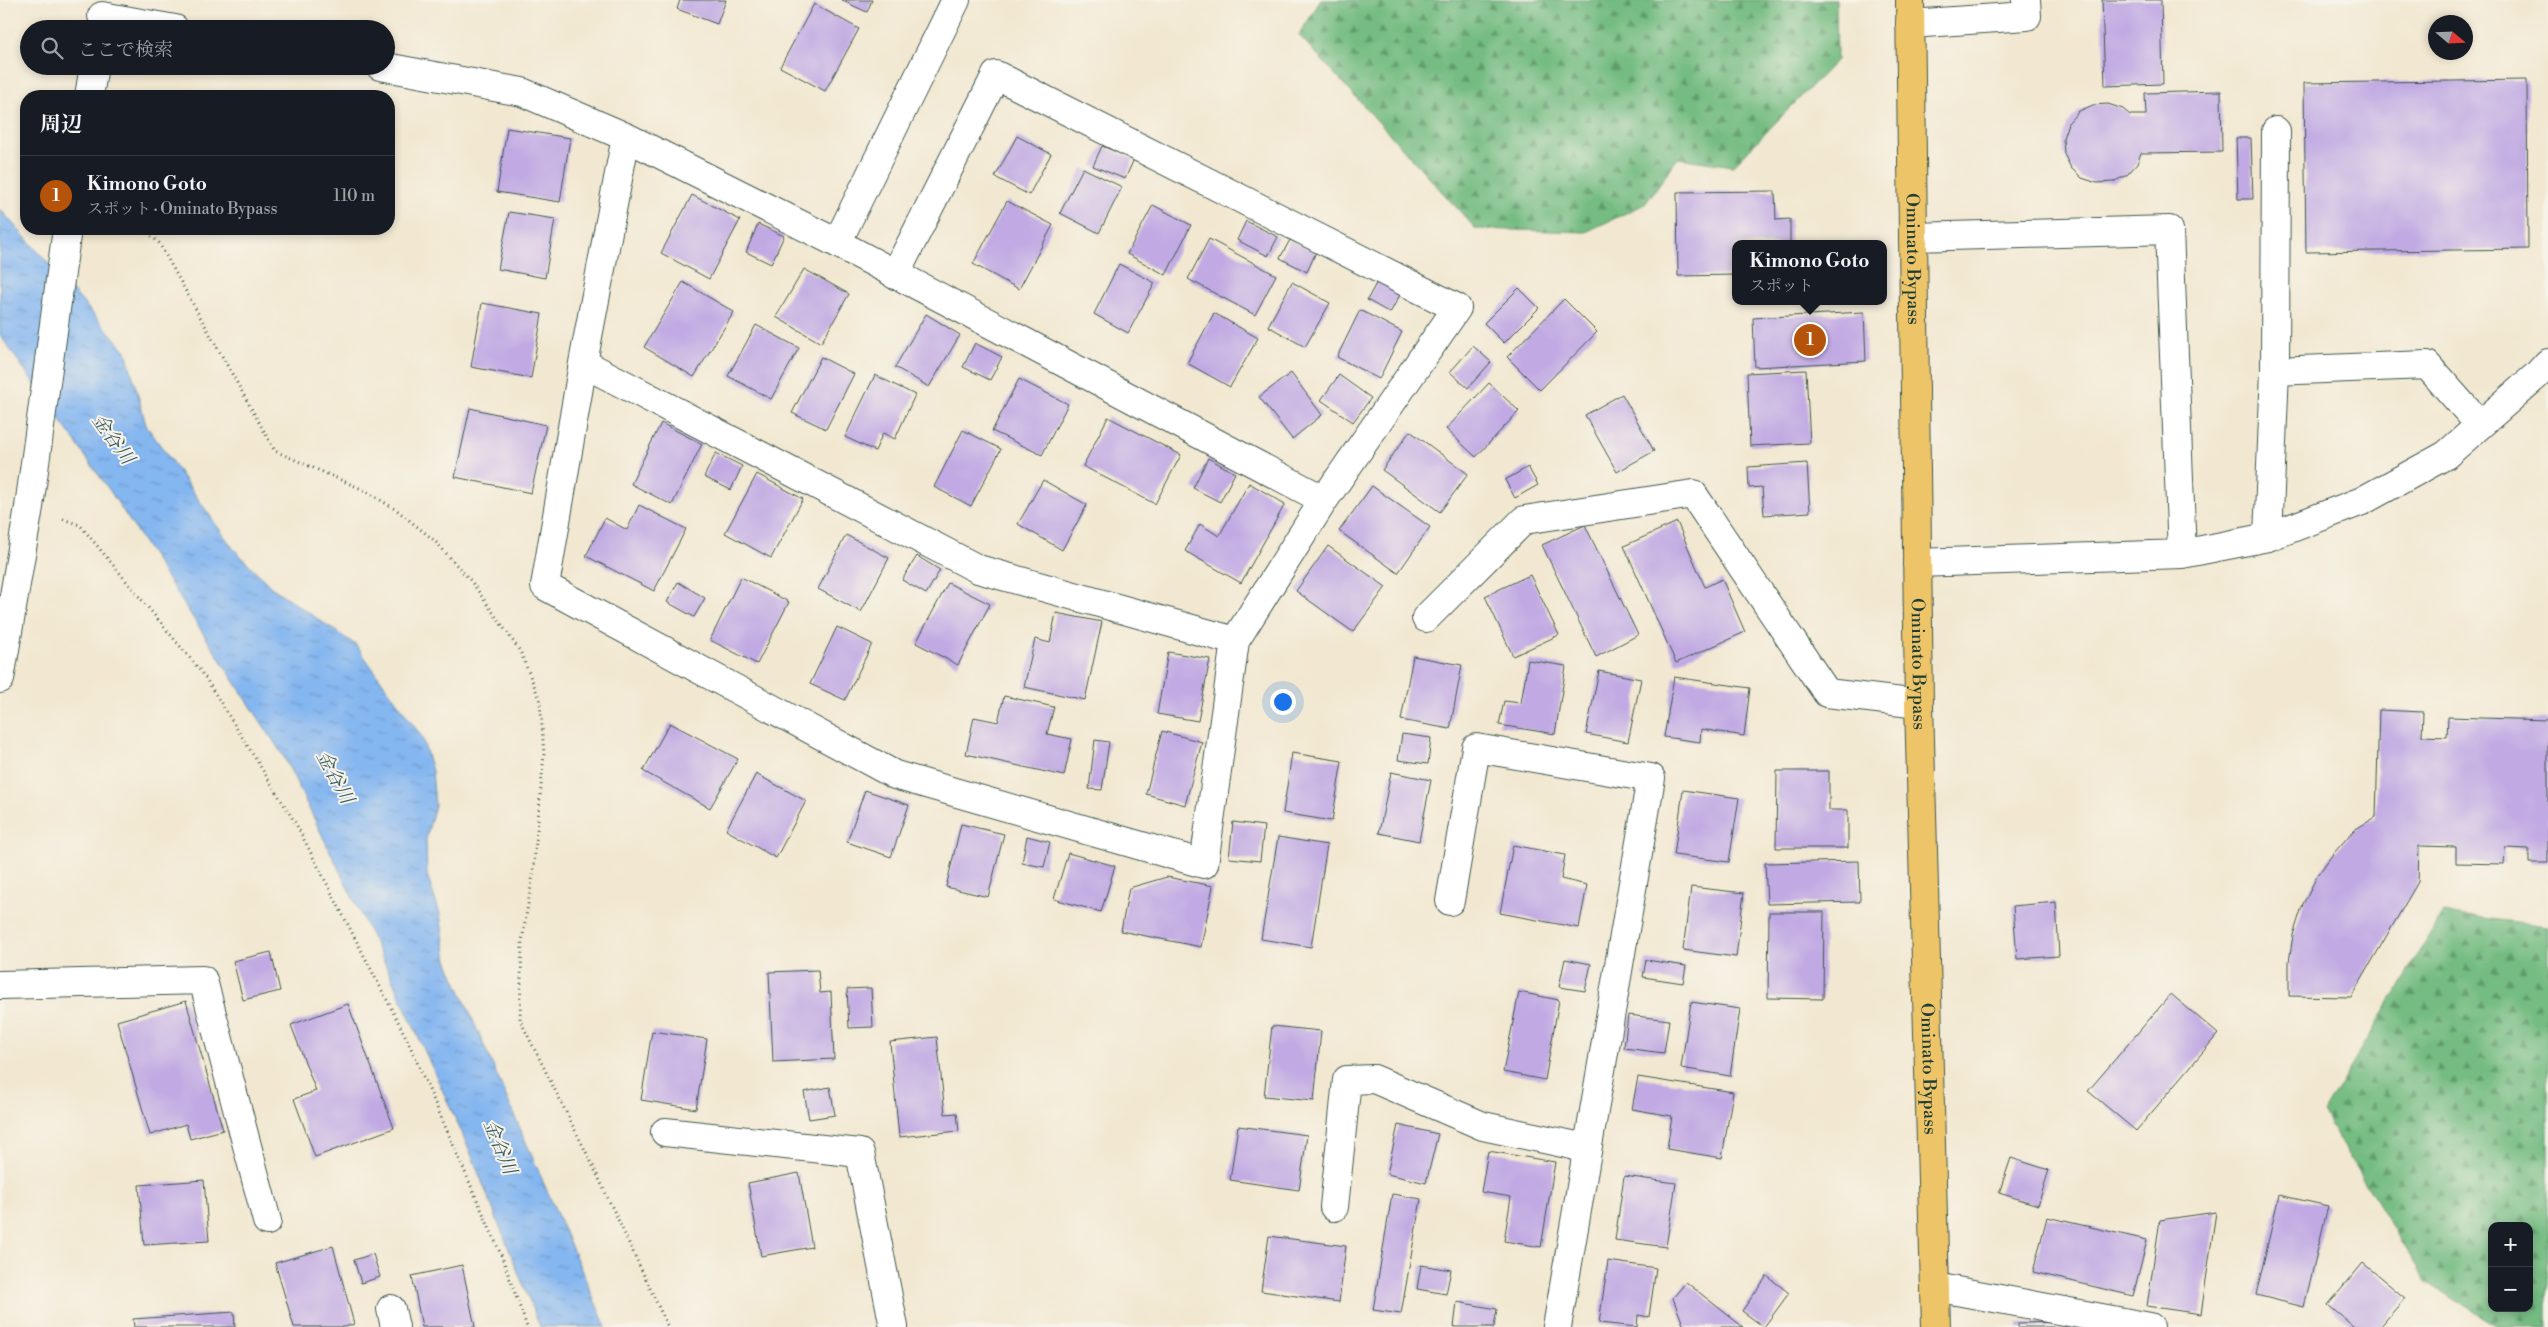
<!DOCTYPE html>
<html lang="ja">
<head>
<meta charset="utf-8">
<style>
  :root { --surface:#171b24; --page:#242831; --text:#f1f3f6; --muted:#9ea1a6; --line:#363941; --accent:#b45309 }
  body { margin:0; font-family:"Libre Bodoni","Noto Serif JP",serif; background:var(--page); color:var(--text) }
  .controls { position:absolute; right:15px; bottom:15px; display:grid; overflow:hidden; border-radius:10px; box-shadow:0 2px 8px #0003 }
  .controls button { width:45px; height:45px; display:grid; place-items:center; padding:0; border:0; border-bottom:1px solid var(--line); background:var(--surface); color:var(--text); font:25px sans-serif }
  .compass { position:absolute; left:2428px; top:15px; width:45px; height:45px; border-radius:50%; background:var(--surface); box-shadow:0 2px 8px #0003; rotate:109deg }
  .you { position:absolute; left:1282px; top:701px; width:18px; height:18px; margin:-12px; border:4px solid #fff; border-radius:50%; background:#1a73e8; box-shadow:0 0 0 8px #1a73e833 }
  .badge { display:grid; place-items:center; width:32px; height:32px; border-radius:50%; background:var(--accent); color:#fff; font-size:16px; font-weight:700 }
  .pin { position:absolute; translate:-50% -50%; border:2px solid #fff; box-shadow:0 1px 5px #0006 }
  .popup { position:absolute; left:1732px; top:240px; width:155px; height:65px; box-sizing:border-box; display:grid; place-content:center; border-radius:10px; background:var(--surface); filter:drop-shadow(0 1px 4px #0005); font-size:16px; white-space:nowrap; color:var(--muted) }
  .popup b { font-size:19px; color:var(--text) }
  .popup::after { content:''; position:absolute; left:50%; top:100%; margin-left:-10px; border:10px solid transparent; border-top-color:var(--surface) }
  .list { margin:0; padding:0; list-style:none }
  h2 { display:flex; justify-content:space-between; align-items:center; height:65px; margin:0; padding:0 20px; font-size:21px }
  h2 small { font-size:16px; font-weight:400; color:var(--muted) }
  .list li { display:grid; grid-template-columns:32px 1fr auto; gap:15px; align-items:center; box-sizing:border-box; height:80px; padding:0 20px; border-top:1px solid var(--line) }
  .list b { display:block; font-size:19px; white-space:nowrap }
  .list p { margin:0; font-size:16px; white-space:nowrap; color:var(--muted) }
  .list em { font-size:16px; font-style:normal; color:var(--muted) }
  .icon { flex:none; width:28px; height:28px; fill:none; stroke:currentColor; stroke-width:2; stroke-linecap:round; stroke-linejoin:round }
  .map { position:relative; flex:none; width:2548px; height:1327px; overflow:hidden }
  .search { position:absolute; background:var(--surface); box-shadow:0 2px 8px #0003; left:20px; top:20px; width:375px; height:55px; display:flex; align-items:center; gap:12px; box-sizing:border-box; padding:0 18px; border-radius:28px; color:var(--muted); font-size:19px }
  .panel { position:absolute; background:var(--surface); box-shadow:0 2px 8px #0003; left:20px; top:90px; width:375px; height:145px; border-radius:20px }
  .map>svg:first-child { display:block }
</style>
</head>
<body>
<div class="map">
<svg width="2548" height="1327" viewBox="0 0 2548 1327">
  <defs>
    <pattern id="forest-firs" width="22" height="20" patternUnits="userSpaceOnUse" patternTransform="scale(1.25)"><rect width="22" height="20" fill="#74bc82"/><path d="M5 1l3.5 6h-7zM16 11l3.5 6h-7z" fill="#5f9a6b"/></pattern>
    <pattern id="water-ripples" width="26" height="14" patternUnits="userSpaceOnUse" patternTransform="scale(1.25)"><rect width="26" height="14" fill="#84b6f0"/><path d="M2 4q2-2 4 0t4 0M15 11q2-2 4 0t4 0" fill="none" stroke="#6b95c3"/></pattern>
  </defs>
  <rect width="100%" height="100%" fill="#f7f3e8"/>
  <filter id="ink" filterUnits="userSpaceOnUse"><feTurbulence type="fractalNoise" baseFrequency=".02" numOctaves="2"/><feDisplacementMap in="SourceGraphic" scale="10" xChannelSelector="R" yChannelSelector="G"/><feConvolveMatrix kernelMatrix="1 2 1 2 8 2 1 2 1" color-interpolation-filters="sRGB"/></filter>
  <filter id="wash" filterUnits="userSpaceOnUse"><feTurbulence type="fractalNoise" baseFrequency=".0096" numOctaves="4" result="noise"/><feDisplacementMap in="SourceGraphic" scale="20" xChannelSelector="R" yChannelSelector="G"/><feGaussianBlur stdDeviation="1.12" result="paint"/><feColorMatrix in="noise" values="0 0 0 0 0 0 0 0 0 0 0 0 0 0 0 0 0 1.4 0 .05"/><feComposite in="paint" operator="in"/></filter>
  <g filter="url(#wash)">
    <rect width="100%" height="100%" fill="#f2e8d1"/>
    <path fill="url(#forest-firs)" stroke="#4a7c5b" fill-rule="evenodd" d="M1321 0H1836L1837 60 1733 166 1678 158 1645 204 1586 232 1476 229 1299 35Z
      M2443 913 2548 926V1327H2500L2426 1282 2323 1114ZM2492 1226H2529V1308H2492Z"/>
    <path fill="url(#water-ripples)" stroke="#527a92" d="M0 209 126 351 146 425 232 547 271 587 356 645 422 737 432 771 435 805 426 839 427 875 440 914 447 960 606 1327H540L469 1149 389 972 284 757 112 494 0 335Z"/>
    <g id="blocks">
      <path fill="#c1aae3" d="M680 0H726L717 24 677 9Z
        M841 0H872L867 12Z
        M2102 0H2161L2163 84 2105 86Z
        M814 4 859 29 825 91 780 67Z
        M2527 80 2528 249 2306 252 2304 83Z
        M2221 91 2222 152 2141 153 2137 164 2127 175 2113 182 2097 183 2082 178 2071 168 2064 154 2063 138 2068 123 2079 111 2093 105 2108 104 2123 109 2130 115H2146L2145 93Z
        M507 128 570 138 560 202 497 192Z
        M1017 136 1051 154 1029 195 995 177Z
        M2236 138H2251L2253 199H2238Z
        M1102 146 1134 159 1125 179 1093 166Z
        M1083 168 1122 187 1099 233 1060 213Z
        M1775 191 1776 220 1790 219V244H1736V275L1678 276 1677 192Z
        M692 195 740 220 709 279 661 253Z
        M1007 201 1053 225 1019 289 973 264Z
        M1153 205 1191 225 1166 275 1127 254Z
        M509 212 555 219 545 278 498 269Z
        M1246 221 1278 237 1268 256 1237 240Z
        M758 224 784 236 771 264 746 252Z
        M1209 239 1276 275 1255 315 1188 279Z
        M1290 240 1316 252 1307 272 1280 258Z
        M1119 264 1155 283 1128 333 1094 314Z
        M804 269 849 294 821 343 776 317Z
        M1378 280 1401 293 1390 313 1367 300Z
        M683 282 734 312 694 377 644 347Z
        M1292 282 1330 303 1305 347 1268 326Z
        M1519 288 1539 308 1504 343 1484 323Z
        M1564 299 1597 332 1540 390 1507 357Z
        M482 303 542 314 531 378 471 367Z
        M1360 310 1402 332 1379 379 1337 357Z
        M1864 312 1866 361 1755 367 1753 318Z
        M1214 313 1258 338 1230 387 1187 363Z
        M926 314 960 335 929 387 895 367Z
        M756 325 799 348 771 399 728 376Z
        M975 343 1002 357 990 380 963 367Z
        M1473 346 1491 362 1468 388 1450 372Z
        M821 357 854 374 826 429 792 413Z
        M1806 370 1810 443 1750 446 1747 373Z
        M1291 373 1322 415 1292 439 1259 397Z
        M875 375 915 395 895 439 883 433 875 451 845 437Z
        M1339 375 1371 398 1353 422 1321 400Z
        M1019 379 1068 404 1042 455 992 431Z
        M1489 383 1519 411 1476 457 1446 429Z
        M1622 394 1654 451 1617 472 1585 415Z
        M470 408 546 425 531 493 455 477Z
        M1108 417 1181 455 1155 504 1083 466Z
        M661 423 702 444 672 505 631 484Z
        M963 430 1001 449 971 506 934 487Z
        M1410 431 1468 474 1440 512 1382 470Z
        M716 453 742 466 731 490 704 477Z
        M1208 458 1235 473 1220 502 1193 488Z
        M1807 463 1810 512 1764 515 1762 487 1749 488 1748 467Z
        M1528 467 1538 485 1515 498 1505 480Z
        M757 474 803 499 771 558 725 533Z
        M1043 480 1087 505 1062 550 1018 524Z
        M1249 483 1285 504 1241 583 1185 551 1200 524 1219 536Z
        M1372 486 1430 527 1398 573 1339 531Z
        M639 505 686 529 654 591 586 556 605 518 627 530Z
        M1677 522 1705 587 1722 579 1745 632 1676 663 1624 546Z
        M1585 525 1638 635 1596 657 1542 545Z
        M846 535 889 558 861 612 818 589Z
        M1328 546 1386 587 1353 632 1296 591Z
        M917 556 940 570 926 594 902 580Z
        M1530 575 1559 635 1513 656 1485 596Z
        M741 577 789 602 757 664 710 640Z
        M678 582 705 598 694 617 667 602Z
        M948 583 990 604 958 665 916 643Z
        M1056 613 1102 622 1085 700 1024 687 1035 639 1050 643Z
        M837 627 872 644 845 700 810 684Z
        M1168 652 1210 659 1198 721 1157 714Z
        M1413 656 1462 665 1450 729 1401 720Z
        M1528 660 1566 666 1555 734 1499 725 1504 701 1521 703Z
        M1599 671 1641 679 1628 742 1586 734Z
        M1674 677 1750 688 1744 736 1701 729 1700 742 1664 737Z
        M1004 696 1054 707 1047 734 1072 739 1064 776 966 754 974 717 998 722Z
        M2379 710 2423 712 2422 736 2447 737 2448 717 2548 720V863H2529V849L2505 848 2504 864 2456 863V847L2419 846 2418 882 2351 997 2289 996V962L2293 935 2303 904 2317 876 2332 855 2354 830 2376 817Z
        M670 723 738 759 710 808 643 771Z
        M1162 731 1202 742 1185 805 1146 794Z
        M1402 734 1431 738 1428 764 1398 760Z
        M1095 740 1109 742 1102 790 1089 789Z
        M1292 753 1342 761 1332 821 1283 813Z
        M1777 771H1829V810H1848V848H1776Z
        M1391 772 1431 780 1419 841 1379 833Z
        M756 774 806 801 776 858 726 830Z
        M865 790 909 805 891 857 847 842Z
        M1683 790 1739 798 1729 862 1674 855Z
        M1233 822 1264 826 1260 861 1229 858Z
        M961 824 1004 834 988 897 946 887Z
        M1027 836 1050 842 1044 867 1022 863Z
        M1278 837 1327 845 1311 947 1261 939Z
        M1513 845 1565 855 1561 879 1587 885 1579 928 1500 913Z
        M1068 853 1115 866 1101 912 1054 899Z
        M1859 861 1860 902 1767 904 1765 863Z
        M1167 877 1213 886 1201 947 1121 931 1129 888Z
        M1691 887 1744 893 1736 957 1683 950Z
        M2056 902 2059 956 2017 959 2013 906Z
        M1769 912H1824L1823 999 1768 998Z
        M271 952 280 991 243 1000 233 961Z
        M1565 959 1591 964 1585 991 1559 987Z
        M1646 960 1686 966 1683 983 1643 977Z
        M818 970 820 993 831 992 834 1059 773 1062 769 972Z
        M871 988 873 1027 849 1028 847 989Z
        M1519 992 1559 1000 1545 1080 1503 1072Z
        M2171 994 2218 1034 2136 1131 2088 1091Z
        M186 1001 223 1130 190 1139 186 1124 150 1135 117 1021Z
        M1691 1002 1740 1009 1730 1076 1681 1068Z
        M348 1004 394 1128 315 1157 294 1099 316 1091 291 1025Z
        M1628 1015 1669 1020 1664 1053 1624 1048Z
        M1272 1026 1321 1031 1314 1101 1264 1096Z
        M652 1031 707 1039 696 1109 641 1100Z
        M937 1037 945 1114 957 1113 959 1131 899 1137 890 1042Z
        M1638 1077 1733 1092 1722 1158 1667 1149 1672 1116 1632 1109Z
        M830 1087 835 1115 809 1119 804 1092Z
        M1398 1125 1438 1134 1426 1183 1387 1174Z
        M1238 1126 1307 1135 1299 1190 1230 1180Z
        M1488 1151 1555 1162 1541 1247 1504 1241 1511 1197 1481 1192Z
        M2011 1158 2049 1170 2038 1205 1999 1193Z
        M799 1173 812 1247 761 1256 748 1183Z
        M1624 1176 1676 1183 1666 1247 1615 1240Z
        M204 1180 209 1241 144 1245 139 1185Z
        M1392 1194 1421 1199 1401 1314 1373 1310Z
        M2279 1195 2328 1206 2304 1307 2256 1295Z
        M2216 1212 2201 1314 2147 1306 2160 1220Z
        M2047 1217 2147 1240 2133 1296 2033 1272Z
        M1269 1236 1346 1246 1339 1302 1261 1291Z
        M333 1246 354 1324 345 1327H294L275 1263Z
        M373 1254 380 1277 361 1283 354 1260Z
        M1608 1261 1656 1268 1649 1317 1638 1315 1637 1327 1599 1323Z
        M2363 1263 2405 1298 2380 1327H2354L2328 1305Z
        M462 1265 475 1327H422L412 1276Z
        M1421 1265 1451 1270 1446 1294 1417 1289Z
        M1767 1276 1789 1293 1764 1327 1742 1311Z
        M1686 1282 1743 1327H1684L1673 1298Z
        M1457 1302 1497 1309 1494 1327H1454Z
        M234 1312 235 1327H134L133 1319Z
        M2068 1322V1327H2018V1323Z"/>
    </g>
  </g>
  <g filter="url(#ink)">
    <use href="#blocks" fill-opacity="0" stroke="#3f574c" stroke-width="1"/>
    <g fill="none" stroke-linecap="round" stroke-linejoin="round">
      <g stroke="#3f574c" stroke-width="30">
        <path id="minor" d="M102 16 175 29
          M1910 24 2027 16 2026 0
          M380 66 522 92 626 137 837 243 1324 500
          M89 96 94 66
          M626 137 583 363 545 586 895 775 1204 864 1235 641 1324 500 1457 308 996 75 895 275
          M1913 237 2169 230 2182 554
          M837 243 956 0
          M583 363 978 569 1235 641
          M2275 371 2276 131
          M2268 537 2275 371 2427 365 2480 425
          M1917 563 2182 554 2268 537 2362 501 2446 455 2537 375 2548 363
          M1426 618 1524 520 1693 494 1827 693 1919 704
          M0 679 29 507 67 229
          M1450 901 1476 748 1651 778 1557 1327
          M0 985 203 980 267 1221
          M665 1132 860 1153 894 1327
          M1334 1207 1347 1080 1374 1079 1483 1126 1586 1148
          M1935 1287 2150 1327
          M391 1309 395 1327"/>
      </g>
      <g stroke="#3f574c" stroke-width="30">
        <g id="highway">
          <path id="s1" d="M1910 0 1919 704 1936 1327"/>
        </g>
      </g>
      <path stroke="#3f574c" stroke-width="3" stroke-dasharray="1 4" stroke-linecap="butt" d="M144 229 159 243 275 451 366 491 398 511 435 541 471 581 520 651 540 700 544 754 533 874 522 941 520 1020 593 1166 668 1327
        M63 519 80 525 203 674 296 824 407 1039 502 1257 527 1327"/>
      <use href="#minor" stroke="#fff" stroke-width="28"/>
      <use href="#highway" stroke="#eec469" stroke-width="28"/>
    </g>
  </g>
  <g text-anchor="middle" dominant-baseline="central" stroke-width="4" stroke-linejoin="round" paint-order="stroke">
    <g font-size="18" fill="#1f3d34" stroke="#f7f3e8">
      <text stroke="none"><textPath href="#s1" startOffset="259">Ominato Bypass</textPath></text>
      <text stroke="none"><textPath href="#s1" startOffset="664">Ominato Bypass</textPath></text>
      <text stroke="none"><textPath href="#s1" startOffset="1069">Ominato Bypass</textPath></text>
    </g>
    <g font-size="19" font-style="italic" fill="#385b63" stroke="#f7f3e8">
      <text transform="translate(113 439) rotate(54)">金谷川</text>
      <text transform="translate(335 777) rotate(62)">金谷川</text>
      <text transform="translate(500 1147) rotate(68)">金谷川</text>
    </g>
  </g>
</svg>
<div class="controls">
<button>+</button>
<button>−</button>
</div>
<svg class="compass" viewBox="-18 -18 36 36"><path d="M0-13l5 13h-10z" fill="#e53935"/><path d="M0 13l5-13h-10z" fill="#9ea1a6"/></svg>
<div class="you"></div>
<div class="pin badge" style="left:1810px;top:340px">1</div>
<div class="popup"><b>Kimono Goto</b>スポット</div>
<div class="search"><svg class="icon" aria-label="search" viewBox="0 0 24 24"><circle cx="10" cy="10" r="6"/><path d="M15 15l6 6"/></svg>ここで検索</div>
<section class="panel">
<h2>周辺<small></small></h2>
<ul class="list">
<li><span class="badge">1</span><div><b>Kimono Goto</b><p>スポット · Ominato Bypass</p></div><em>110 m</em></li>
</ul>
</section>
</div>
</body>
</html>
